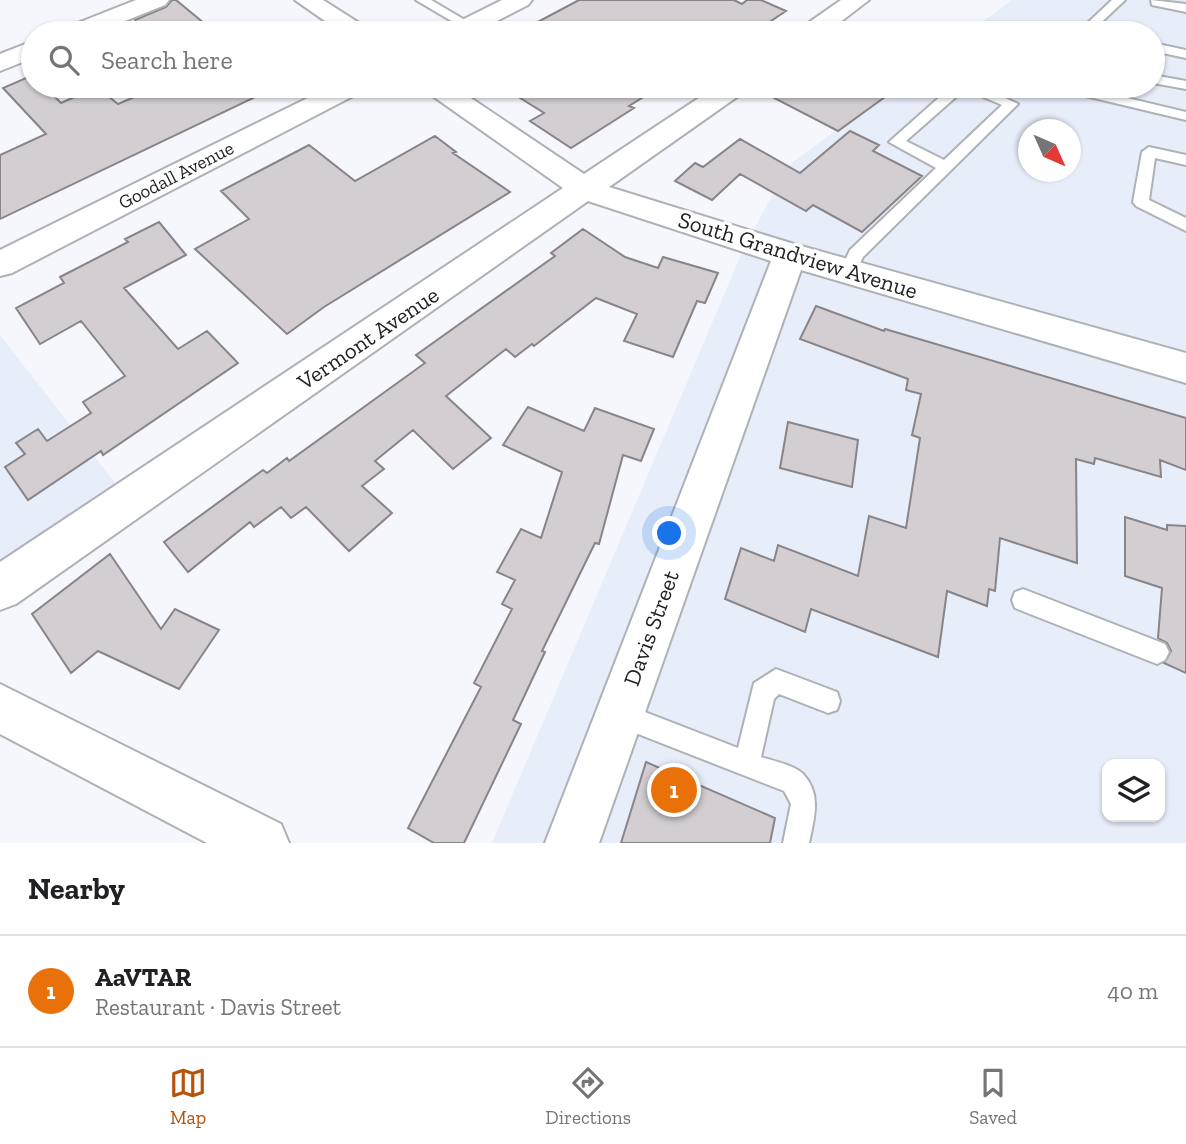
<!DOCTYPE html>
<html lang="en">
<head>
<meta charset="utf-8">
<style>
  :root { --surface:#fff; --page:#f2f2f2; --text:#202124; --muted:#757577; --line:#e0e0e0; --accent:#b45309 }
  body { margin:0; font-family:"Zilla Slab",serif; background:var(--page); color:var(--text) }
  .controls { position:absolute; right:21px; bottom:21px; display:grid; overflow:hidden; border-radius:14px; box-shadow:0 2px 5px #0004 }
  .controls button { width:63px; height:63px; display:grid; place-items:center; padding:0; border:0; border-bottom:2px solid var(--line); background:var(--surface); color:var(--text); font:35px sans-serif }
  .compass { position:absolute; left:1018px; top:119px; width:63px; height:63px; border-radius:50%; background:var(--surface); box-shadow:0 2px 5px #0004; rotate:135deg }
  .you { position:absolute; left:670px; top:534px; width:24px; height:24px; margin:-18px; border:5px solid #fff; border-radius:50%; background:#1a73e8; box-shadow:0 0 0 10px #1a73e833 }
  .badge { display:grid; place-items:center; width:46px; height:46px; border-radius:50%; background:var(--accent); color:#fff; font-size:23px; font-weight:700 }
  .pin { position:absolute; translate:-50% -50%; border:4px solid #fff; box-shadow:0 2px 7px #0006 }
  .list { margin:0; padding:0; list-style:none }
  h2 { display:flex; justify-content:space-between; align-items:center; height:91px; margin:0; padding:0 28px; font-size:30px }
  h2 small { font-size:23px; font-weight:400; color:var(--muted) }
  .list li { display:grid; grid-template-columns:46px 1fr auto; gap:21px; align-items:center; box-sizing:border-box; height:112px; padding:0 28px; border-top:2px solid var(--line) }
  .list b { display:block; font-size:26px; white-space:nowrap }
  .list p { margin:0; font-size:23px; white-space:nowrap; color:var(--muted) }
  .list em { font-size:23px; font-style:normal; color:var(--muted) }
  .icon { flex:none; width:38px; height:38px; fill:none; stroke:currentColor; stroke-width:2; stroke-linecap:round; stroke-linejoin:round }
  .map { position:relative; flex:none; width:1186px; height:843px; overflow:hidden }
  .search { position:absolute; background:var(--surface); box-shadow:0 2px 5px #0004; left:21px; right:21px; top:21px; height:77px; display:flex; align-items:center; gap:18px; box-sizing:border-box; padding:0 24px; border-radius:38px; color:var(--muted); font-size:26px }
  .sheet { height:203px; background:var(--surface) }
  nav { display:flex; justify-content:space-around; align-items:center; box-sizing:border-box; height:98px; border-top:2px solid var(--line); background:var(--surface); font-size:19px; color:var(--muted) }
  nav a { display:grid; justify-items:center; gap:4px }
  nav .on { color:var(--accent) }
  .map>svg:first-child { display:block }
</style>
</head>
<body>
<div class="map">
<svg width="1186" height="843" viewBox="0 0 1186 843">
  <rect width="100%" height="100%" fill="#f5f7fc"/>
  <path fill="#e7edf9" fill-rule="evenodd" d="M1012 0H1186V357L752 233 789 165 896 86H1153V33H967ZM1028 130H1070V172H1028Z
    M743 250 771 259 544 843H492Z
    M801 269 1186 380V843H599ZM1107 764H1160V817H1107Z
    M0 335 119 488 0 568Z"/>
  <path fill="#d2ced2" stroke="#888488" stroke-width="2" d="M172 0H176L216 33H150L135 20 166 7Z
    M579 0H734L742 4 747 0H761L786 11 753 33H517Z
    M33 75V86H44L61 103 97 87 118 104 160 86H184L191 92 206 86H278L0 219V155L46 134 3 88Z
    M501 86H661L629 106 634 108 571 148 530 121 544 113Z
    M751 86H900L838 131Z
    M850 131 879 145 873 151 922 176 862 232 813 205 806 211 740 174 712 200 675 181 695 163 703 167 740 139 800 173Z
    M435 136 456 152 453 153 510 192 324 307 287 334 195 249 249 219 221 191 309 145 355 181Z
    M159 222 186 255 124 288 178 349 207 331 238 363 103 455 101 451 28 500 5 467 25 454 16 443 38 429 47 441 91 413 83 402 125 376 81 321 40 344 16 308 64 283 60 277 128 242 125 239Z
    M583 229 625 257 658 268 663 257 718 273 705 303 697 301 673 357 624 341 637 314 596 298 534 346 532 344 515 357 506 349 446 396 491 438 453 469 413 430 375 461 384 469 362 486 392 513 349 551 306 507 291 518 281 507 254 527 250 522 188 572 164 542 263 470 267 473 287 458 289 461 425 363 416 355 555 256 551 253Z
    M816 306 884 331 885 329 1186 418V470L1160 460 1161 477 1095 458 1094 464 1076 459 1077 563 1000 538 995 591 989 589 987 606 947 591 938 657 811 609 805 632 725 599 741 548 774 561 778 545 858 576 869 516 906 528 920 438 912 435 921 394 906 390 908 379 800 339Z
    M528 407 584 431 595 408 654 429 641 461 623 455 599 544 595 543 542 651 545 652 513 720 521 724 464 843H434L408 828 481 687 474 683 512 609 502 604 515 580 497 572 521 529 541 538 562 472 503 445Z
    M788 422 858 440 852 487 780 468Z
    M1125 517 1167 530V525L1186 526V673L1164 663 1171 651 1167 643 1158 638 1162 588 1125 576Z
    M110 554 161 629 175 609 219 630 179 689 98 651 71 673 32 614Z
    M646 762 775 818 770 843H621Z"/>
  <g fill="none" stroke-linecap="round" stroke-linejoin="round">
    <g stroke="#aeb1b5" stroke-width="4">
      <path id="lane" d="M416 0H431L475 26 465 29Z
        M1112 0H1125L1090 33H1077Z
        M1151 0 1186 4V12L1152 5Z
        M1153 43 1186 50V58L1153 51Z
        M1153 75 1186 81V89L1153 83Z
        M952 86H980L1018 104 863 257 854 275H842L840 271 850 250 936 168 889 142ZM965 89 1002 105 944 160 906 141Z
        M1019 86H1034L1023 96H1013L1011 93Z
        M1054 86H1077L1186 112V120L1056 89Z
        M1149 147 1186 155V165L1155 158 1149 200 1186 218V231L1136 206 1133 202 1142 152Z
        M1023 589 1165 644 1169 652 1165 660 1157 664 1015 608 1012 600 1015 592Z
        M776 669 837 692 840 701 837 710 828 713 779 694 774 699 761 757C773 761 794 765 803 774 822 794 814 819 809 843H783L791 804 784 791 610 723 607 714 610 705 619 702 738 748 754 683Z"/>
    </g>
    <g stroke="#aeb1b5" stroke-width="4">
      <path id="street" d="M136 0H169L165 5 95 33H62L65 28Z
        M295 0H323L367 28 370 33H342Z
        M502 0H532L528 5 473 33H443L446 28Z
        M841 0H869L826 33H798L801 28Z
        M33 41V58L0 71V54Z
        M332 86H365L361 92 12 273 0 276V250Z
        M423 86H453L584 174 717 86H748L744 92 609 187 794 244 1186 353V383L801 270 599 843H545L771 261 588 201 16 604 0 610V562L563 188 427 92Z"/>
    </g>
    <g stroke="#aeb1b5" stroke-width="4">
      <path id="primary" d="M0 684 281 824 289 843H207L0 734Z"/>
    </g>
    <use href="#lane" fill="#fff" fill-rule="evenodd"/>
    <use href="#street" fill="#fff" fill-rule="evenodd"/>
    <use href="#primary" fill="#fff" fill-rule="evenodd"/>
  </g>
  <g text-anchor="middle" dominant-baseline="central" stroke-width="7" stroke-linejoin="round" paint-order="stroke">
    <g font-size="19" fill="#1f2021" stroke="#fff">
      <text transform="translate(176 175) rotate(-27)">Goodall Avenue</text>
    </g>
    <g font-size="23" fill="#1f2021" stroke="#fff">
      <text transform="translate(798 255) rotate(17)">South Grandview Avenue</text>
      <text transform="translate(368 338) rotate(-34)">Vermont Avenue</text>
      <text transform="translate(651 628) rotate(-70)">Davis Street</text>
    </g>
  </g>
</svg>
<div class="controls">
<button><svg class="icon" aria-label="layers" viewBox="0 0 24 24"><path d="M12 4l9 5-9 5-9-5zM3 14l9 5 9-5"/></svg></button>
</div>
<svg class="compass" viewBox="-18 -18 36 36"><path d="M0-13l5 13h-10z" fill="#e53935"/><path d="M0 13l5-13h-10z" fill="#757577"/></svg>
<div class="you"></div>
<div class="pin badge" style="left:674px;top:790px;background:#e8710a">1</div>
<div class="search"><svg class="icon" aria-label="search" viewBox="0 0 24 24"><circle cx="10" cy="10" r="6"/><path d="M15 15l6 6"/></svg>Search here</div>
</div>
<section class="sheet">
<h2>Nearby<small></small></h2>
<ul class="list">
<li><span class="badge" style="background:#e8710a">1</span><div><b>AaVTAR</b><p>Restaurant · Davis Street</p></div><em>40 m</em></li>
</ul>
</section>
<nav>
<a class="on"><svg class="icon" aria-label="map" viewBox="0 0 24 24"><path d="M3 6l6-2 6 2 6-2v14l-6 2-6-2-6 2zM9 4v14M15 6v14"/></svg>Map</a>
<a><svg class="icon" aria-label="directions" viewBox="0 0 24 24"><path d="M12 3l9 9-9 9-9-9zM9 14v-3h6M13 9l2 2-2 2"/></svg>Directions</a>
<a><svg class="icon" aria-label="saved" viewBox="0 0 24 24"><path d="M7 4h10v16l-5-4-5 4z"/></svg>Saved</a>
</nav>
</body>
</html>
